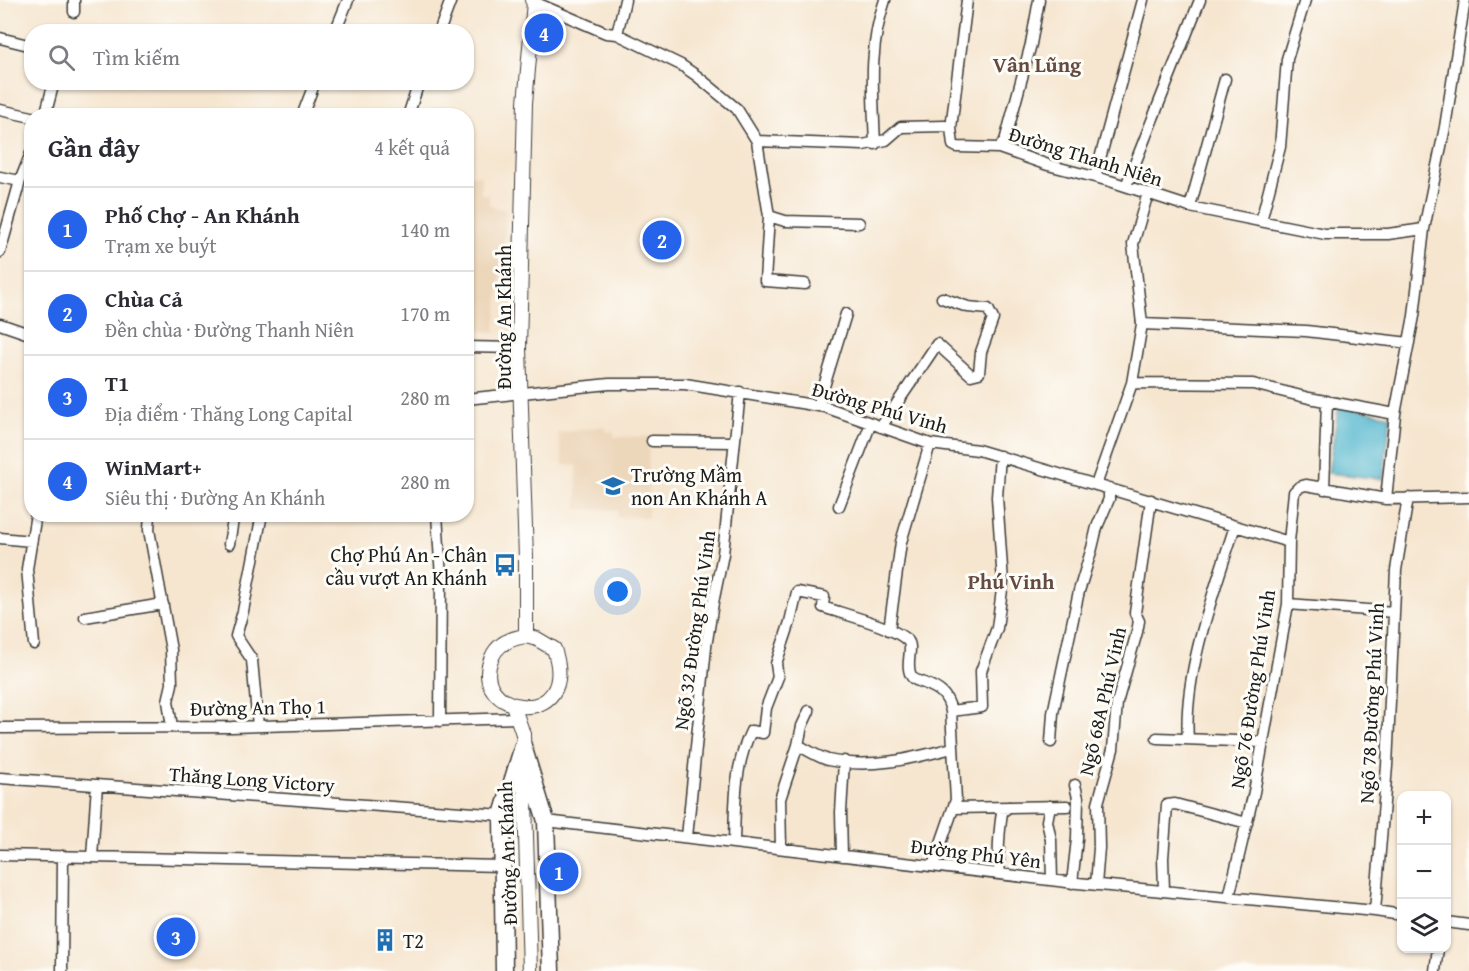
<!DOCTYPE html>
<html lang="vi">
<head>
<meta charset="utf-8">
<style>
  :root { --surface:#fff; --page:#f7f7f7; --text:#2b2b33; --muted:#7c7c81; --line:#e1e1e2; --accent:#2563eb }
  body { margin:0; font-family:"Gentium Book Plus",serif; background:var(--page); color:var(--text) }
  .controls { position:absolute; right:18px; bottom:18px; display:grid; overflow:hidden; border-radius:12px; box-shadow:0 2px 4px #0004 }
  .controls button { width:54px; height:54px; display:grid; place-items:center; padding:0; border:0; border-bottom:2px solid var(--line); background:var(--surface); color:var(--text); font:30px sans-serif }
  .you { position:absolute; left:618px; top:592px; width:21px; height:21px; margin:-15px; border:4px solid #fff; border-radius:50%; background:#1a73e8; box-shadow:0 0 0 9px #1a73e833 }
  .badge { display:grid; place-items:center; width:39px; height:39px; border-radius:50%; background:var(--accent); color:#fff; font-size:20px; font-weight:700 }
  .pin { position:absolute; translate:-50% -50%; border:3px solid #fff; box-shadow:0 2px 6px #0006 }
  .list { margin:0; padding:0; list-style:none }
  h2 { display:flex; justify-content:space-between; align-items:center; height:78px; margin:0; padding:0 24px; font-size:26px }
  h2 small { font-size:20px; font-weight:400; color:var(--muted) }
  .list li { display:grid; grid-template-columns:39px 1fr auto; gap:18px; align-items:center; box-sizing:border-box; height:84px; padding:0 24px; border-top:2px solid var(--line) }
  .list b { display:block; font-size:22px; white-space:nowrap }
  .list p { margin:0; font-size:20px; white-space:nowrap; color:var(--muted) }
  .list em { font-size:20px; font-style:normal; color:var(--muted) }
  .icon { flex:none; width:33px; height:33px; fill:none; stroke:currentColor; stroke-width:2; stroke-linecap:round; stroke-linejoin:round }
  .map { position:relative; flex:none; width:1469px; height:971px; overflow:hidden }
  .search { position:absolute; background:var(--surface); box-shadow:0 2px 4px #0004; left:24px; top:24px; width:450px; height:66px; display:flex; align-items:center; gap:15px; box-sizing:border-box; padding:0 21px; border-radius:24px; color:var(--muted); font-size:22px }
  .panel { position:absolute; background:var(--surface); box-shadow:0 2px 4px #0004; left:24px; top:108px; width:450px; height:414px; border-radius:24px }
  .map>svg:first-child { display:block }
</style>
</head>
<body>
<div class="map">
<svg width="1469" height="971" viewBox="0 0 1469 971">
  <rect width="100%" height="100%" fill="#fdfcf7"/>
  <filter id="ink" filterUnits="userSpaceOnUse"><feTurbulence type="fractalNoise" baseFrequency=".0167" numOctaves="2"/><feDisplacementMap in="SourceGraphic" scale="12" xChannelSelector="R" yChannelSelector="G"/><feConvolveMatrix kernelMatrix="1 2 1 2 8 2 1 2 1" color-interpolation-filters="sRGB"/></filter>
  <filter id="wash" filterUnits="userSpaceOnUse"><feTurbulence type="fractalNoise" baseFrequency=".008" numOctaves="4" result="noise"/><feDisplacementMap in="SourceGraphic" scale="24" xChannelSelector="R" yChannelSelector="G"/><feGaussianBlur stdDeviation="1.35" result="paint"/><feColorMatrix in="noise" values="0 0 0 0 0 0 0 0 0 0 0 0 0 0 0 0 0 1.4 0 .05"/><feComposite in="paint" operator="in"/></filter>
  <g filter="url(#wash)">
    <rect width="100%" height="100%" fill="#f6e6d0"/>
    <path fill="#edd7bb" d="M467 174 481 176V194L489 195V205L507 210 495 332 467 330Z
      M605 426 607 432 613 431 615 437 649 436 648 518 617 517V510L577 509V466L563 465 558 433Z"/>
    <path fill="#4fb5cd" stroke="#366874" stroke-width="1.5" d="M1339 405 1391 416 1383 479 1328 473Z"/>
  </g>
  <g filter="url(#ink)">
    <g fill="none" stroke-linecap="round" stroke-linejoin="round">
      <g stroke="#3d3a37" stroke-width="13">
        <path id="minor" d="M74 0V12
          M535 0 534 2 606 33 617 34 681 65 697 76 737 109 757 141 769 216 765 281 805 284
          M335 32 348 0
          M439 32 451 0
          M617 34 625 0
          M0 38 32 46
          M0 110 32 117
          M45 116 54 82
          M302 116 315 82
          M408 116 419 82
          M951 128 967 0
          M757 141 863 145 886 140 901 127 945 126 951 128 953 145 957 147 999 148 1048 165 1110 181 1190 207 1325 234H1388L1424 229
          M875 144C873 93 868 49 885 0
          M999 148 1005 141 1031 44 1039 0
          M0 177 20 181
          M1095 177 1143 0
          M1126 186 1200 0
          M1190 207 1225 79
          M769 216 785 221 859 223
          M1261 221 1280 147 1287 59 1305 0
          M0 252 20 181 32 151
          M0 324 32 335
          M1142 324 1306 331 1409 343
          M466 347 519 348
          M1132 383 1253 384 1309 398 1395 414
          M466 399 609 384H685L825 407 930 444 978 450 1289 542
          M818 406 846 314
          M881 427 937 344 971 375 979 373 981 352 993 319 988 309 968 307 942 298
          M652 441 734 442
          M1096 485 1132 383 1142 324 1133 244 1148 193
          M1324 489 1327 401
          M1386 499 1395 414 1414 316 1424 229 1445 127 1465 0
          M839 506 871 423
          M150 514 149 530 171 650 172 684 168 701 172 727
          M437 514 441 578 440 721
          M0 538 31 541
          M229 544 234 514
          M1288 604 1394 612
          M85 617 163 604
          M889 630 901 542 930 444
          M34 644 27 569 36 514
          M951 711 982 707 981 671 997 628 1003 582 997 497 1000 456
          M258 726 252 660 236 636 243 611 262 514
          M0 728 232 727 517 718
          M1157 738 1262 742
          M1188 739C1183 673 1215 589 1235 526
          M1051 742 1053 713 1079 591 1092 548 1097 527 1109 499V488
          M798 745C807 750 818 757 828 760 870 769 911 759 952 748
          M0 778 502 815
          M1050 806 1047 821 1051 840 1052 880
          M953 808 1067 806
          M546 821 1067 882 1375 911 1402 915
          M687 837 706 647 713 603 723 554 740 392
          M734 843C735 805 734 766 751 731L763 733 766 708 778 677 776 664 790 622 797 592 824 597 823 607C843 614 895 627 908 641 914 648 904 666 912 677 915 681 920 681 924 683 940 689 947 694 951 711L956 800 933 866
          M781 848 780 799 798 745 802 726 809 711
          M0 855 502 866
          M842 856 841 812 844 761
          M92 857 97 785
          M1000 874C997 853 999 833 1002 812L1009 807
          M1072 883 1077 839 1078 798 1075 785
          M1096 885 1099 848 1098 803 1113 749 1117 703 1137 632 1139 621 1135 613 1151 500
          M1164 891 1163 858 1167 805 1175 804 1247 823
          M1229 897 1254 792 1288 604 1289 542 1294 492 1299 487 1306 485 1386 499 1469 497
          M1375 911 1387 766 1396 570 1408 498
          M1446 922 1469 925
          M62 971 63 856
          M1435 971 1438 948"/>
      </g>
      <g stroke="#3d3a37" stroke-width="16">
        <path id="tertiary" d="M526 636V558L519 348 525 103 534 2 532 0
          M526 636 537 639 554 649C582 732 466 716 492 657 498 643 511 638 526 636Z
          M513 705 523 734 530 971"/>
      </g>
      <g stroke="#3d3a37" stroke-width="19">
        <path id="primary" d="M523 746 546 821 551 971
          M504 971 502 815 523 746"/>
      </g>
      <use href="#minor" stroke="#fff" stroke-width="10"/>
      <use href="#tertiary" stroke="#fff" stroke-width="14"/>
      <use href="#primary" stroke="#fff" stroke-width="16"/>
    </g>
  </g>
  <defs>
    <g id="school-bare" transform="scale(1.8)"><path d="M0-5L7-2L0 1L-7-2ZM-4 1L0 2.5L4 1V4Q0 6-4 4Z" fill="#1f6fb2" stroke="#fdfcf7" stroke-width="2.5" paint-order="stroke"/></g>
    <g id="bus-bare" transform="scale(1.8)"><path d="M-5-6H5V4H4V6H2V4H-2V6H-4V4H-5ZM-3.5-4V0h7V-4ZM-3.5 1.2v1.5H-2V1.2ZM2 1.2v1.5H3.5V1.2Z" fill="#1f6fb2" stroke="#fdfcf7" stroke-width="2.5" paint-order="stroke"/></g>
    <g id="building-bare" transform="scale(1.8)"><path d="M-4-6H4V6H1V3H-1V6H-4ZM-2.5-4.3h1.7v1.8h-1.7ZM.8-4.3h1.7v1.8H.8ZM-2.5-1h1.7V.8h-1.7ZM.8-1h1.7V.8H.8Z" fill="#1f6fb2" stroke="#fdfcf7" stroke-width="2.5" paint-order="stroke"/></g>
  </defs>
  <g fill-rule="evenodd">
    <use href="#school-bare" x="613" y="486"/>
    <use href="#bus-bare" x="505" y="565"/>
    <use href="#building-bare" x="385" y="940"/>
  </g>
  <g text-anchor="middle" dominant-baseline="central" stroke-width="6" stroke-linejoin="round" paint-order="stroke">
    <g font-size="20" fill="#1c1c1c" stroke="#fdfcf7">
      <text transform="translate(1086 156) rotate(17)">Đường Thanh Niên</text>
      <text transform="translate(503 317) rotate(-90)">Đường An Khánh</text>
      <text transform="translate(880 407) rotate(16)">Đường Phú Vinh</text>
      <text transform="translate(694 630) rotate(-82)">Ngõ 32 Đường Phú Vinh</text>
      <text transform="translate(1252 689) rotate(-81)">Ngõ 76 Đường Phú Vinh</text>
      <text transform="translate(1102 701) rotate(-77)">Ngõ 68A Phú Vinh</text>
      <text transform="translate(1371 703) rotate(-87)">Ngõ 78 Đường Phú Vinh</text>
      <text transform="translate(258 707) rotate(-1)">Đường An Thọ 1</text>
      <text transform="translate(252 779) rotate(4)">Thăng Long Victory</text>
      <text transform="translate(507 853) rotate(-92)">Đường An Khánh</text>
      <text transform="translate(976 853) rotate(7)">Đường Phú Yên</text>
    </g>
    <g font-size="20" fill="#1c1c1c" stroke="#fdfcf7" text-anchor="start">
      <text x="631" y="474">Trường Mầm<tspan x="631" dy="23">non An Khánh A</tspan></text>
      <text x="487" y="554" text-anchor="end">Chợ Phú An - Chân<tspan x="487" dy="23">cầu vượt An Khánh</tspan></text>
      <text x="403" y="940">T2</text>
    </g>
    <g font-size="21" font-weight="bold" fill="#644a41" stroke="#fdfcf7">
      <text x="1037" y="64">Vân Lũng</text>
      <text x="1011" y="581">Phú Vinh</text>
    </g>
  </g>
</svg>
<div class="controls">
<button>+</button>
<button>−</button>
<button><svg class="icon" aria-label="layers" viewBox="0 0 24 24"><path d="M12 4l9 5-9 5-9-5zM3 14l9 5 9-5"/></svg></button>
</div>
<div class="you"></div>
<div class="pin badge" style="left:559px;top:872px">1</div>
<div class="pin badge" style="left:662px;top:240px">2</div>
<div class="pin badge" style="left:176px;top:937px">3</div>
<div class="pin badge" style="left:544px;top:33px">4</div>
<div class="search"><svg class="icon" aria-label="search" viewBox="0 0 24 24"><circle cx="10" cy="10" r="6"/><path d="M15 15l6 6"/></svg>Tìm kiếm</div>
<section class="panel">
<h2>Gần đây<small>4 kết quả</small></h2>
<ul class="list">
<li><span class="badge">1</span><div><b>Phố Chợ - An Khánh</b><p>Trạm xe buýt</p></div><em>140 m</em></li>
<li><span class="badge">2</span><div><b>Chùa Cả</b><p>Đền chùa · Đường Thanh Niên</p></div><em>170 m</em></li>
<li><span class="badge">3</span><div><b>T1</b><p>Địa điểm · Thăng Long Capital</p></div><em>280 m</em></li>
<li><span class="badge">4</span><div><b>WinMart+</b><p>Siêu thị · Đường An Khánh</p></div><em>280 m</em></li>
</ul>
</section>
</div>
</body>
</html>
